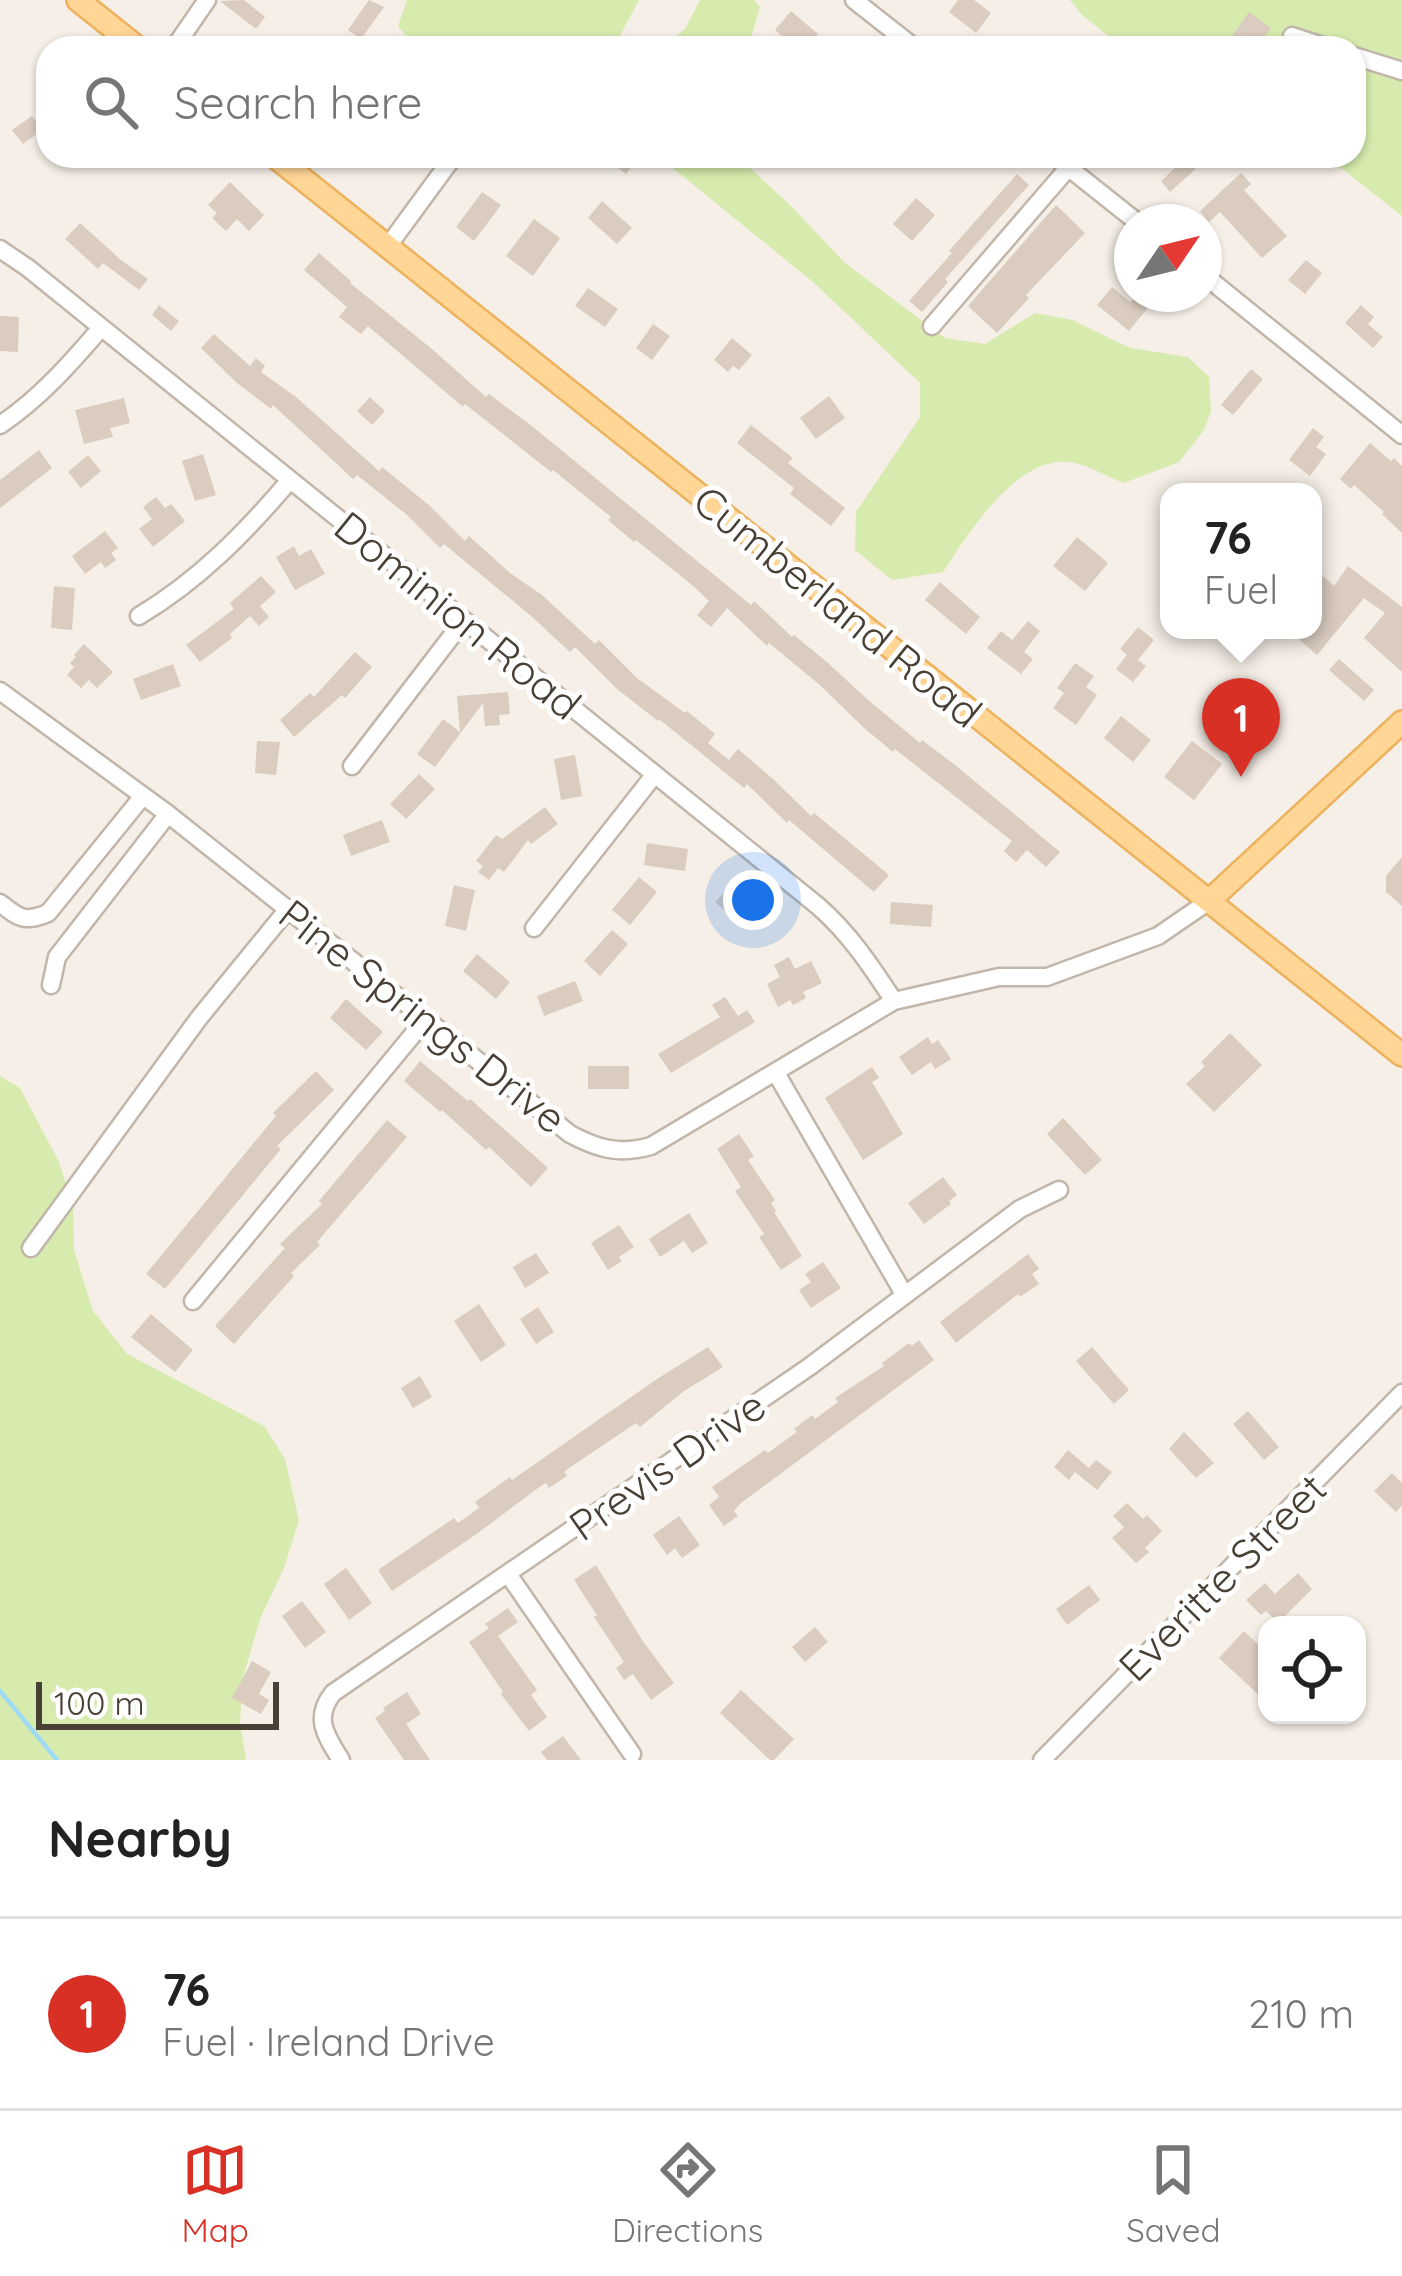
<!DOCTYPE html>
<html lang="en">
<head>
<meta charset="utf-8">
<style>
  :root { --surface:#fff; --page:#f6f6f6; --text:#222; --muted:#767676; --line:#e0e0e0; --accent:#d93025 }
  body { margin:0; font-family:Quicksand,sans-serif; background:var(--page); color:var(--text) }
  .controls { position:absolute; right:36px; bottom:36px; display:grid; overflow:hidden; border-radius:24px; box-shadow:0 3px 9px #0004 }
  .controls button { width:108px; height:108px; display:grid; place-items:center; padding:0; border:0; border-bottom:3px solid var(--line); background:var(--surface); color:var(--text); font:60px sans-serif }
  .compass { position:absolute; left:1114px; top:204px; width:108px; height:108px; border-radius:50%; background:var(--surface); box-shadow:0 3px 9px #0004; rotate:55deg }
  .scale { position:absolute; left:36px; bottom:30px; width:243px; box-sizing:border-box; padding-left:12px; border:6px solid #483f35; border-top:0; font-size:33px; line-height:42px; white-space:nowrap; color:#483f35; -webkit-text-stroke:9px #fff; paint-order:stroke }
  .you { position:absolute; left:753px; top:900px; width:42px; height:42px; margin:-30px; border:9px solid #fff; border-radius:50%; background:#1a73e8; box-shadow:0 0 0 18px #1a73e833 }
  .badge { display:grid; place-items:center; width:78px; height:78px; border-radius:50%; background:var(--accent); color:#fff; font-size:39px; font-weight:700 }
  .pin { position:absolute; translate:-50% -99px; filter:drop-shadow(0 3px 6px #0008) }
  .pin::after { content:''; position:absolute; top:63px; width:42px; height:36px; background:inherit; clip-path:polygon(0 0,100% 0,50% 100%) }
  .popup { position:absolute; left:1160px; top:483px; width:162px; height:156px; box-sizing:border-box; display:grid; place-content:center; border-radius:24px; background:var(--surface); filter:drop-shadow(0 3px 9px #0005); font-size:39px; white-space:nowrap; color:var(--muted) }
  .popup b { font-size:45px; color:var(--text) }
  .popup::after { content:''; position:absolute; left:50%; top:100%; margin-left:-24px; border:24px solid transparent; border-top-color:var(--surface) }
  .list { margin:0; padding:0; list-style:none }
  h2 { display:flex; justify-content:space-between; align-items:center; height:156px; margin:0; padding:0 48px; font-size:51px }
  h2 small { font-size:39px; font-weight:400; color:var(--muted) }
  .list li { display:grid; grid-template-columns:78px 1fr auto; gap:36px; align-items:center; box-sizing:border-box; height:192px; padding:0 48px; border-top:3px solid var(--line) }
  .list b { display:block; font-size:45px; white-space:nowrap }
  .list p { margin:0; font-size:39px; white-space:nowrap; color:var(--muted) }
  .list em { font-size:39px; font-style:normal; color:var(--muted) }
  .icon { flex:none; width:66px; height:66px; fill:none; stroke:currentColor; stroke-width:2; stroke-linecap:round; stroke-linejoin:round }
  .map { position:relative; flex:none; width:1402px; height:1760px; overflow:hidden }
  .search { position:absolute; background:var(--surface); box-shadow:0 3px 9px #0004; left:36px; right:36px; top:36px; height:132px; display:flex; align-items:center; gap:30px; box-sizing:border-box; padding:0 42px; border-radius:36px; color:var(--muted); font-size:45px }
  .sheet { height:348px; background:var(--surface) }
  nav { display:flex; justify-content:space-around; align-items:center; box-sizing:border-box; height:168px; border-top:3px solid var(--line); background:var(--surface); font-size:33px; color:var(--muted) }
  nav a { display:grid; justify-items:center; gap:6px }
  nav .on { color:var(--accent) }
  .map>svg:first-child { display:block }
</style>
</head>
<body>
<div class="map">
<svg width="1402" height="1760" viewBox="0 0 1402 1760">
  <rect width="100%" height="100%" fill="#f5efe7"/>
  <path fill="#d6ebad" d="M407 0H639L618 39 631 48H416L398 26Z
    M700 0H754L760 7 748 48H663L685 29Z
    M1070 0H1402V216L1326 156H1354V48H1123L1080 13Z
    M658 156H737L791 206 845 263 945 338 985 344 1035 313 1072 320 1130 348 1188 357 1209 377 1211 411 1204 430 1179 462 1124 483C1107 477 1087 464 1069 462 1016 456 968 534 943 572L892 580 855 550 856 512 920 417V383L813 282Z
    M0 1076 20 1088 58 1160 73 1205 74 1250 93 1311 127 1354 264 1426 285 1459 299 1520 284 1568 260 1619 242 1681 240 1724 246 1760H0Z"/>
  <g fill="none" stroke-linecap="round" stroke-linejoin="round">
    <path stroke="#a0dbf5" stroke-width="4.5" d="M0 1691 57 1760"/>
  </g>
  <path fill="#daccbf" d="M244 0 265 17 256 29 220 1Z
    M369 0 384 7 361 39 348 30Z
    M958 0H974L991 13 976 33 949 12Z
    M791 11 818 34 806 48H796L775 30Z
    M1249 12 1271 28 1257 48H1239L1229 40Z
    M32 116 42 130 23 144 12 130Z
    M602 156H639L626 174Z
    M1188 156H1210L1170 192 1161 181Z
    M1241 173 1251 184 1244 190 1287 236 1262 258 1220 212 1209 222 1200 211Z
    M1017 174 1029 185 945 279 948 282 922 312 909 301 952 253 949 251Z
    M230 182 264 215 249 231 237 219 226 231 212 218 217 213 208 205Z
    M482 192 501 205 474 241 456 227Z
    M916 198 935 215 912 241 893 224Z
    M602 201 632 228 617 244 588 218Z
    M1056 205 1085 233 1026 295 1029 298 997 333 968 306Z
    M534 219 560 238 533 276 506 256Z
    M80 223 121 260 148 279 139 290 103 263 98 269 65 239Z
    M319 253 351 281 350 283 432 349 486 397 489 394 533 427 751 605 754 601 792 637 794 635 828 663 867 699 920 743 922 740 955 765 1060 852 1046 867 1027 850 1016 862 1004 851 1012 841 895 749 893 752 864 728 821 686 769 643 767 646 727 608 711 627 697 615 709 601 692 585 636 540 634 542 608 520 611 517 553 470 551 472 465 404 463 407 368 326 361 334 339 317 347 307 304 270Z
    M1306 260 1322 273 1305 294 1288 280Z
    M1112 287 1130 302 1140 294 1151 304 1129 331 1097 305Z
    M588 288 618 309 605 327 575 306Z
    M159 305 179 321 171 331 152 315Z
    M1361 305 1374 317 1368 324 1383 337 1373 348 1345 323Z
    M0 316 19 317 18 352 0 351Z
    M653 324 670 336 652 360 636 348Z
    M214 334 250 366 256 358 265 366 261 372 296 397 379 471 382 467 430 506 465 541 469 536 510 573 542 595 595 644 599 640 637 678 685 713 687 711 715 734 708 743 729 760 738 749 773 779 811 816 814 813 889 875 874 892 789 820 787 823 747 784 744 788 659 719 658 721 617 689 575 647 570 652 530 615 444 544 440 548 406 514 357 475 353 479 273 405 271 409 237 383 201 348Z
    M732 338 752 355 739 370 733 366 728 372 714 360Z
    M1251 369 1263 379 1233 415 1221 405Z
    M829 396 845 418 816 439 800 418Z
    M370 397 385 411 372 425 357 411Z
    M124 398 130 423 110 428 113 437 84 444 75 410Z
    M751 425 793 458 788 463 845 508 831 526 790 494 794 488 737 443Z
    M1313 428 1324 437 1316 447 1326 454 1310 476 1289 460Z
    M1370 443 1391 461 1394 458 1402 466V533L1382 514 1384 512 1354 485 1351 489 1340 479Z
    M39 450 52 468 0 508V480Z
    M203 454 216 495 195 501 182 461Z
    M88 455 101 471 81 488 68 472Z
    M156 497 165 508 171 504 185 521 153 547 139 529 152 519 143 507Z
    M105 531 118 548 111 553 116 560 105 568 101 562 85 574 72 556Z
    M1077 537 1108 563 1085 591 1053 566Z
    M294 546 299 556 311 549 325 574 295 590 276 557Z
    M1348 566 1402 607V672L1364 638 1385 613 1364 598 1317 655 1288 630H1313V586L1322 575 1334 586Z
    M261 576 276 592 260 606 269 617 259 626 250 616 230 634 232 638 200 662 186 645 234 609 230 603Z
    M940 582 980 617 966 634 925 600Z
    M54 586 75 588 72 630 51 628Z
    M1028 621 1040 631 1024 652 1033 659 1021 674 987 648 1001 631 1012 640Z
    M1138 627 1154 640 1138 660 1146 666 1133 682 1116 669 1127 655 1120 649Z
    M84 644 113 672 97 688 89 680 81 688 67 675 74 667 70 663 76 657 74 655Z
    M355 652 372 667 345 698 342 695 294 737 280 720 310 693 314 697Z
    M1339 659 1374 690 1364 701 1329 670Z
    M1075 663 1094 676 1086 687 1097 695 1076 725 1053 708 1064 693 1057 688Z
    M173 664 181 686 141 700 133 679Z
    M508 692 510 714 499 715 500 725 485 726 483 703 435 767 417 754 443 719 460 732 457 696Z
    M1121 716 1151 740 1133 762 1104 738Z
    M257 741 280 742 276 775 255 773Z
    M1192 741 1222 764 1194 800 1164 777Z
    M575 755 582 796 561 800 554 759Z
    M419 774 435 789 406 819 390 804Z
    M545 807 558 824 531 844 528 840 504 872 498 868 489 880 478 872 483 866 476 861 496 835 502 839Z
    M382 820 390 842 351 856 343 835Z
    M647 843 688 849 685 871 644 865Z
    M1402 857V906L1386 892V876Z
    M639 877 657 892 630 925 612 910Z
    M454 885 475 890 466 931 445 926Z
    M729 887 760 915 746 930 715 902Z
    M891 902 933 905 931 927 890 924Z
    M612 930 628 944 600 976 584 961Z
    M477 954 510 982 496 999 463 971Z
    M789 957 795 969 811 961 822 983 803 992 806 998 793 1005 790 1000 778 1007 767 984 780 977 774 965Z
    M575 981 583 1001 544 1016 537 996Z
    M725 997 738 1016 747 1010 755 1022 671 1073 658 1054 720 1017 712 1005Z
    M346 999 383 1032 366 1050 330 1018Z
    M1230 1033 1262 1065 1214 1112 1186 1084 1205 1066 1201 1062Z
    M928 1037 932 1044 938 1040 951 1059 935 1069 931 1062 912 1075 899 1057Z
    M420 1061 468 1101 470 1099 548 1168 531 1187 489 1147 486 1150 442 1110 440 1112 404 1081Z
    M588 1066H629V1089H588Z
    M872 1067 879 1078 872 1082 903 1134 863 1160 825 1098Z
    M316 1071 334 1090 277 1146 281 1149 165 1289 146 1274 276 1116 273 1113Z
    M1063 1118 1102 1160 1085 1175 1047 1134Z
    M387 1120 407 1137 317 1242 320 1245 291 1273 294 1276 234 1344 215 1326 285 1248 280 1244 322 1204 319 1201Z
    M739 1134 754 1156 748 1160 775 1200 771 1203 776 1211 774 1212 802 1256 781 1270 759 1237 764 1234 735 1191 741 1187 717 1149Z
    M943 1177 957 1195 949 1201 951 1204 924 1224 908 1203Z
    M689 1213 708 1243 692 1253 684 1241 660 1257 649 1239Z
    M619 1225 634 1247 619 1257 622 1261 608 1270 591 1243Z
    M536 1253 549 1273 525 1288 513 1267Z
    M1028 1254 1039 1269 1032 1274 1039 1284 1020 1297 1018 1294 956 1343 940 1322Z
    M823 1262 841 1288 811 1308 799 1290 811 1282 805 1274Z
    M479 1304 506 1345 481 1362 454 1321Z
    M538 1307 554 1332 536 1344 520 1319Z
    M151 1314 193 1350 175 1372 131 1337Z
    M919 1340 934 1360 741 1503 734 1511 738 1516 724 1526 709 1505 719 1497 712 1487 765 1450 768 1453 776 1447 797 1432 794 1429 812 1415 815 1419 838 1402 835 1398 884 1366 882 1363 909 1343 912 1346Z
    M708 1347 723 1367 684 1391 640 1427 636 1423 572 1466 564 1472 567 1476 549 1488 546 1483 538 1488 478 1533 392 1591 378 1570 454 1518 458 1523 479 1508 475 1502 510 1477 512 1480 657 1379Z
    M1092 1347 1129 1390 1114 1404 1076 1361Z
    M420 1376 432 1397 413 1408 401 1388Z
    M1248 1411 1279 1447 1264 1460 1233 1424Z
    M1184 1432 1214 1463 1196 1478 1169 1449Z
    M1068 1450 1089 1468 1096 1460 1112 1472 1097 1490 1075 1472 1069 1480 1054 1467Z
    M1392 1473 1402 1483V1505L1396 1512 1374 1491Z
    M1127 1503 1143 1519 1147 1515 1162 1531 1145 1548 1149 1552 1136 1563 1112 1538 1124 1527 1113 1516Z
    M679 1516 700 1545 682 1558 675 1548 667 1555 653 1535Z
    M596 1565 642 1640 674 1683 651 1700 633 1674 624 1680 616 1668 624 1662 594 1617 597 1615 574 1580Z
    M346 1568 372 1603 349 1620 324 1584Z
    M1298 1573 1312 1589 1278 1623 1266 1611 1261 1615 1246 1600 1265 1583 1275 1594Z
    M1089 1585 1100 1600 1067 1625 1056 1609Z
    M302 1601 326 1632 305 1648 282 1616Z
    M508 1608 518 1622 498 1636 537 1690 531 1695 547 1717 529 1731 501 1694 503 1692 469 1642 489 1628 485 1624Z
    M815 1627 828 1642 805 1662 792 1647Z
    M1244 1631 1267 1653V1660L1260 1668 1267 1675V1690L1261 1697 1219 1658Z
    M252 1661 271 1672 259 1694 269 1700 261 1714 232 1698Z
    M741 1690 794 1739 774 1760H770L720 1713Z
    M407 1692 421 1714 406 1724 430 1760H404L375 1718 385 1711 383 1708Z
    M563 1736 581 1760H547L541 1752Z"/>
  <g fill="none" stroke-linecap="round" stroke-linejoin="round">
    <g stroke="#c1b6a9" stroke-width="21">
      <path id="minor" d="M854 0 915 48
        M1292 36 1329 48
        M174 48 207 0
        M1354 56 1402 71
        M1054 156 1137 222
        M388 246 454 156
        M0 249 28 268 818 906C850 934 871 966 894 1001
        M1204 275 1402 435
        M932 326 1069 167
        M0 425C39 399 70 364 100 329
        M139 616C199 580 245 533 290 480
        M0 691 168 814 570 1134C598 1149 619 1155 651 1146L894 1001 999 977H1047L1158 936 1209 901
        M352 766 464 620
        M0 903C19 918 24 923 48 913L143 796
        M534 928 655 774
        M51 985 57 957 168 814
        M776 1073 904 1294
        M31 1248 199 1018 288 909
        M193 1301 425 1020
        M508 1574 632 1754
        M341 1760C326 1736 313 1718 333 1693L809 1367 1020 1209 1059 1190
        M1042 1760 1402 1393"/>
    </g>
    <g stroke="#ecb25e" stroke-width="26">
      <path id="major" d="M78 0 138 48
        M274 156 1402 1055
        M1209 901 1402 722"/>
    </g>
    <use href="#minor" stroke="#fff" stroke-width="16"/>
    <use href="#major" stroke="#ffd696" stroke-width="21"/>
  </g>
  <g text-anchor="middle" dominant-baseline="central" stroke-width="10" stroke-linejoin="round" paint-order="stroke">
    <g font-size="42" fill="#483f35" stroke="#fff">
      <text transform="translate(838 606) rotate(39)">Cumberland Road</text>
      <text transform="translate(458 615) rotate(39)">Dominion Road</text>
      <text transform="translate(423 1016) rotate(38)">Pine Springs Drive</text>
      <text transform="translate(667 1465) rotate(-35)">Previs Drive</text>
      <text transform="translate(1222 1577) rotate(-45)">Everitte Street</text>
    </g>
  </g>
</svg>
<div class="controls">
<button><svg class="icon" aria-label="locate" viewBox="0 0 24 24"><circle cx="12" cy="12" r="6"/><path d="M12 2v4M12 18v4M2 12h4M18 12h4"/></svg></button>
</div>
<svg class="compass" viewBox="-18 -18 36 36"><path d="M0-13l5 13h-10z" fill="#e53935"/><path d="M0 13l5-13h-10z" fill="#767676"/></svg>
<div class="scale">100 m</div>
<div class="you"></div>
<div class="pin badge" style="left:1241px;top:777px">1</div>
<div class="popup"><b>76</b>Fuel</div>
<div class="search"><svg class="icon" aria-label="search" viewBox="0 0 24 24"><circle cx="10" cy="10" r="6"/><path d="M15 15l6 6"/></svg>Search here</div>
</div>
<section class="sheet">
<h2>Nearby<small></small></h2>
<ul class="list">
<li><span class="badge">1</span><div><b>76</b><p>Fuel · Ireland Drive</p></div><em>210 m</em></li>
</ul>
</section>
<nav>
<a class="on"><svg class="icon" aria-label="map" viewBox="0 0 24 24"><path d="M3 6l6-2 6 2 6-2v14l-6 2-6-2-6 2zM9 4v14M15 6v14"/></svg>Map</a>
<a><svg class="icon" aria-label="directions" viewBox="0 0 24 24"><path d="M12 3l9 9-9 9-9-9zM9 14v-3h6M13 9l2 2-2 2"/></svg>Directions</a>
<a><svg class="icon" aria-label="saved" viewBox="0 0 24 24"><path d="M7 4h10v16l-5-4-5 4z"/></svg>Saved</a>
</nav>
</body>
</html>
